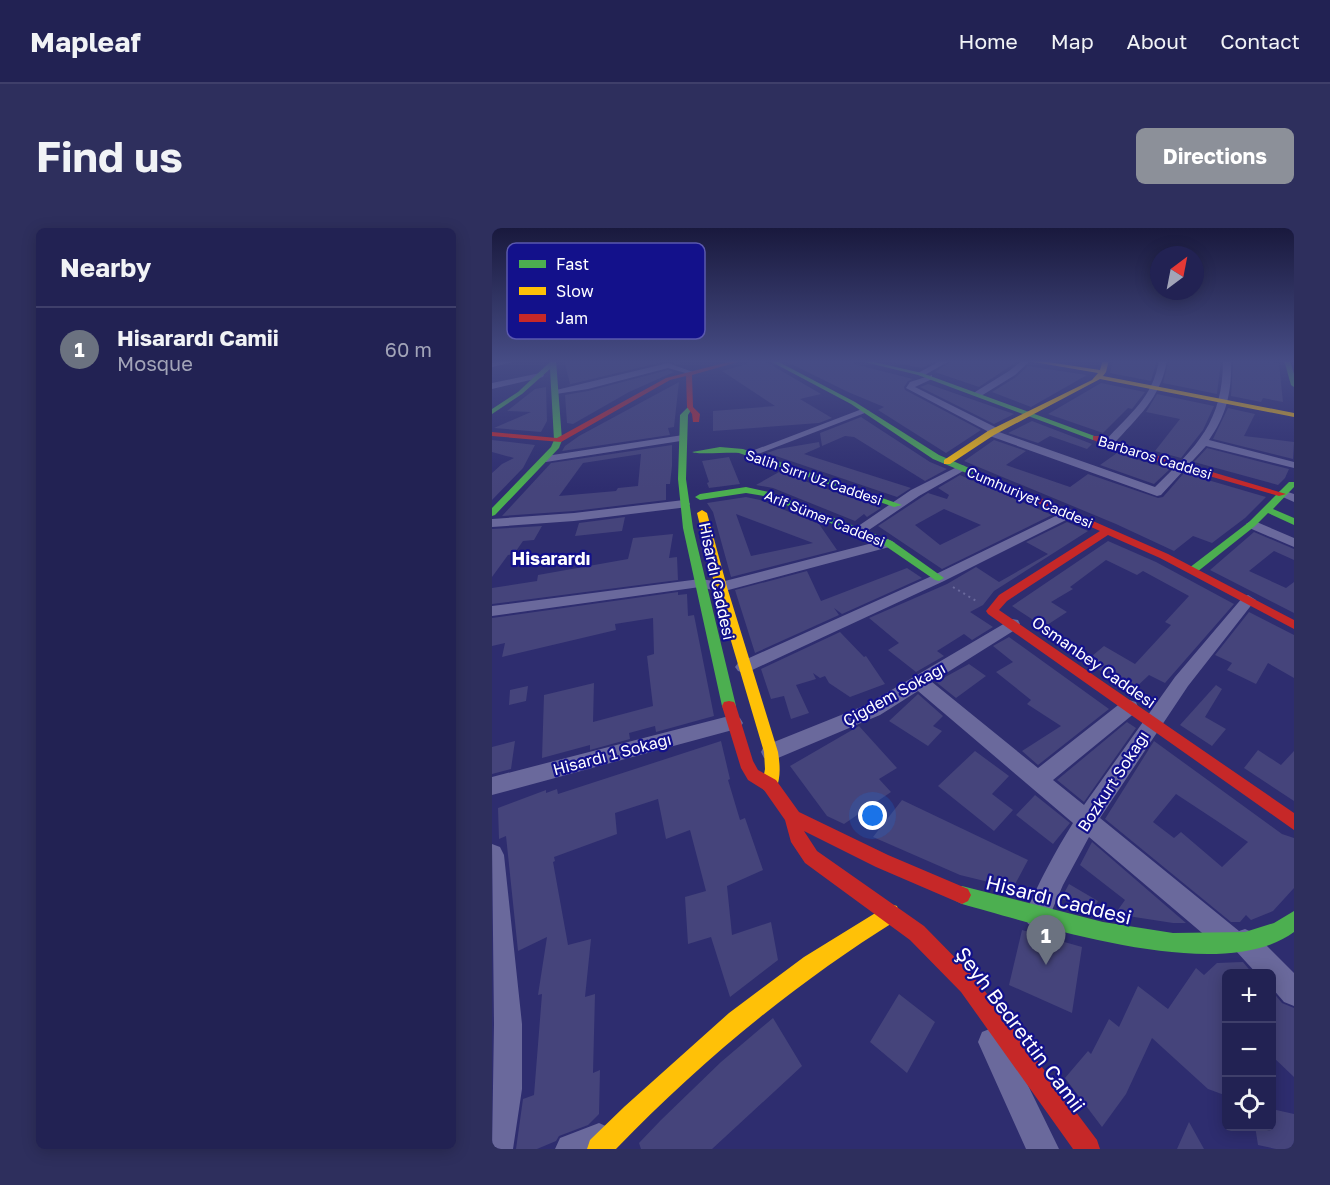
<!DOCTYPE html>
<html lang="en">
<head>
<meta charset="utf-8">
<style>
  :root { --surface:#222253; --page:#2e2f5d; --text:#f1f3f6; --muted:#a2a4b8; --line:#3f3f6a; --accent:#8c9099 }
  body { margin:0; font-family:"Golos Text",sans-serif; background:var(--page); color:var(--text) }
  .controls { position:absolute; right:18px; bottom:18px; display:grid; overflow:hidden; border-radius:9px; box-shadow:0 3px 15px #0003 }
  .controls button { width:54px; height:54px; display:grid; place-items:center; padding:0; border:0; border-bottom:2px solid var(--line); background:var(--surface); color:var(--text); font:30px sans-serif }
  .compass { position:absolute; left:658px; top:18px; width:54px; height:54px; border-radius:50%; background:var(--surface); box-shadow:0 3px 15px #0003; rotate:32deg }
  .you { position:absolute; left:381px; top:588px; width:21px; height:21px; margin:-15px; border:4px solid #fff; border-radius:50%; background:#1a73e8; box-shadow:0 0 0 9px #1a73e833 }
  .badge { display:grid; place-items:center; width:39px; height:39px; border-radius:50%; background:var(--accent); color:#fff; font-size:20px; font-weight:700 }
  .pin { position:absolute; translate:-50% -50px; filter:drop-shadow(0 2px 3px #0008) }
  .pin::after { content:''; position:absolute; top:32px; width:21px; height:18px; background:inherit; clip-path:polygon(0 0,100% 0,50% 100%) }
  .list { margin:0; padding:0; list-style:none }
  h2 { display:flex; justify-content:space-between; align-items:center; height:78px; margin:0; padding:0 24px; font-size:26px }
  h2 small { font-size:20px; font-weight:400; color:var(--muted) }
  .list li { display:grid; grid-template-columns:39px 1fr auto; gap:18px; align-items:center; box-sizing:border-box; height:84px; padding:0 24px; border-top:2px solid var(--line) }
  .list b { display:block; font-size:22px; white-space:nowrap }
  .list p { margin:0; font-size:20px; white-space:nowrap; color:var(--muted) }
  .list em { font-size:20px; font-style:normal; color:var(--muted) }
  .icon { flex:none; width:33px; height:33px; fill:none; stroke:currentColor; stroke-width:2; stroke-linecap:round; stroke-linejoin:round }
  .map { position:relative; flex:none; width:802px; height:921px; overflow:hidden; border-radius:9px }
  header { display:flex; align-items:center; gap:36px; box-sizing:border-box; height:84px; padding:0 30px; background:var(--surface); border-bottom:2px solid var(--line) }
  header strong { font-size:28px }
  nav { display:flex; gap:33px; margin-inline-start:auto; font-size:21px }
  .intro { display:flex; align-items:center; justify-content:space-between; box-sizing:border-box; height:144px; padding:0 36px }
  h1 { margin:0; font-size:42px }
  .button { padding:15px 27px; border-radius:9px; background:var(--accent); color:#fff; font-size:21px; font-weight:700 }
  main { display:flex; gap:36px; padding:0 36px }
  aside { flex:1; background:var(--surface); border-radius:9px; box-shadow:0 3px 15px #0003 }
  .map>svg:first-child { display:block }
</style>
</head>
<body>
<header>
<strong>Mapleaf</strong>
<nav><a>Home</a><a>Map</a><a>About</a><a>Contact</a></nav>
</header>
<div class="intro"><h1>Find us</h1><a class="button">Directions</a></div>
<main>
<aside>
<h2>Nearby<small></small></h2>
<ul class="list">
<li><span class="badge" style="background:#6b7280">1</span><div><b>Hisarardı Camii</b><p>Mosque</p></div><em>60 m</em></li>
</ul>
</aside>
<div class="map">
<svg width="802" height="921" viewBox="0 0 802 921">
  <rect width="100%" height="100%" fill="#2e2d6f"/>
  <path fill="#45447b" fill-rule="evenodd" d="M72 132H189L188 137 175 133 71 158 78 156Z
    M257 132H271L329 166 308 171 340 190 327 195 221 203V183L283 178 230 143 255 136Z
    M291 132H360L362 136 421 151 416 153 412 159 413 162 489 202 454 225 386 182 392 179 356 164Z
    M389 132H446L430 140Z
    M461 132H526V133L487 159 443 144Z
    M621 132H665L659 153 618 145Z
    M677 132 729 133 725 166 671 155Z
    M744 132 787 135 791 174 771 170 769 174 739 168 741 135Z
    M536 138 595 147 539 179 500 164 524 149Z
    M176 142 182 144 137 164 81 196 75 195 73 167 96 163Z
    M187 154 182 199 176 200 178 207 70 223 73 218 87 208Z
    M609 155 653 164 640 181 636 180 611 205 556 186Z
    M436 156 522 186 502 196 428 159Z
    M54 159 55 193 49 204 2 200 39 184 15 183 43 161Z
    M665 166 722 178 711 202 689 230 663 223 688 191 654 184Z
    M736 180 763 186 752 208 802 214 801 231 721 211Z
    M369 189 438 234 455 241 433 253 362 209 353 208 330 218 328 205Z
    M540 193 600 216 595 221 558 208 546 215 516 205Z
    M0 212 43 217 31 240 0 272V245L10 236 22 230 0 224Z
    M502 212 534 223 514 237 578 259 596 246 666 270 671 269 692 245 774 269 753 290 720 315 701 308 682 323 624 296 472 233Z
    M327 214 328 219 312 226 419 260 405 269 275 225 286 221Z
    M180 217V238L178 256H174V272L82 283 10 288 59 235ZM149 226 146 258 126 260 124 263 67 268 91 235Z
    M715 220 797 241 793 250 786 257 702 234Z
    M625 225 630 227 678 241 662 256 608 237Z
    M237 229 248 256 217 260 215 255 217 254 210 233Z
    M287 244 389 280 375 289 372 286 363 293 281 260 264 257Z
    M468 247 560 287 450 341 386 298 436 265 455 271 457 267 446 260ZM452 281 489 297 448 317 423 297Z
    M254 269 268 272 327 296 345 322 239 349 221 284 215 275ZM244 286 321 315 259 328Z
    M133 289 130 303 83 308 87 295Z
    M575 294 596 303 502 363 491 377 478 384 501 399 480 412 472 406 445 423 452 428 424 444 396 422 407 415 377 390 455 356 484 339 507 354 556 326 534 314Z
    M50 298 42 312 31 313 22 326 16 327 0 349V301Z
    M762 304 802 321V332L782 323 757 343 794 360 802 354V385L718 342Z
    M181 306 177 330 185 329 186 352 0 376V360L45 353 46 347 136 331 141 310Z
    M616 313 664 334 742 376 673 455 657 447 639 464 594 433 612 418 643 436 679 397 673 394 697 368 651 343 645 347 614 332 578 359 581 361 559 374 575 384 552 399 520 378Z
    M415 340 430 350 350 386 342 380 347 387 263 425 243 362 315 343 329 373Z
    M186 364V367L195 366 196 388 202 387 222 488 164 504 163 498 137 505 138 511 98 522V517L50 530 52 467 102 455 101 494 161 478 155 428 162 426 161 390 123 396 124 402 10 429 13 415 0 418V390Z
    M757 384 802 407V450L776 435 764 456 735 442 740 435 723 427Z
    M348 404 372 429 374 428 393 456 358 469 337 455 333 448 328 450 321 445 324 451 304 457 317 485 299 491 292 468 279 471 269 441Z
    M517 409 617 481 546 537 530 523 569 498 535 476 539 472 504 444 521 434 501 418Z
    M477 436 494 448 464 470 444 454Z
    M724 457 730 461 713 489 734 501 720 518 688 497Z
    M36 458 34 473 17 477 18 462Z
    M426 466 451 488 441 498 450 503 436 518 397 493Z
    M635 494 644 500 592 574 565 552Z
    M367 498 405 540 387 551 399 564 352 596 335 588 298 538Z
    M23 513 19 541 0 546V519Z
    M229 513 238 551 236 552 248 592 253 590 271 642 235 658 240 707 279 694 286 732 238 769 219 709 196 716 193 669 214 663 198 602 174 611 166 571 123 585 125 606 62 629 63 633 61 634 76 717 99 711 93 769 103 766 101 845 108 842 107 886 96 897 67 908 64 913 45 921H24L31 871 42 867 50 766 46 767 55 709 26 723 14 608 7 611 6 580 54 562V565L65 561 66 566Z
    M662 513 790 606 802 610V660L781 683 759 692 754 687 748 694H739L613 591ZM684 566 725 593 756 614 730 639 689 604 682 610 661 594Z
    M766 522 789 537 802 523V573L752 540Z
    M483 523 517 548 500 566 521 582 502 603 446 558Z
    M543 567 578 595 561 616 524 587Z
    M410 572 536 632 521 660 468 647 381 609Z
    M600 614 694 695H681L623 686 633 672 588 637Z
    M577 656 606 673 602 681 569 671Z
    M530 702 590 719 580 785 517 757Z
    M751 734 761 746H735V868L716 861 660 810 634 866 610 899 573 850 596 823 599 826 617 791 627 799 646 758 676 781 704 740 712 747 725 735Z
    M780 763 790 775 802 780V849L780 828Z
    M407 766 443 794 415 845 378 814Z
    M281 790 310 838 220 921H149L147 915 169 892 229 834Z
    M780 881 802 886V921H784L766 917 763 898H780Z
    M697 894 712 921H685Z"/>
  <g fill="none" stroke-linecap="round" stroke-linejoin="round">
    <path stroke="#6a699c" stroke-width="2" stroke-dasharray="2 4" stroke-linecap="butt" d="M461 359 486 374"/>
    <path fill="#6a699c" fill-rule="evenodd" d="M15 132H29L0 139V135Z
      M450 132H459L431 148 424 146Z
      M531 132H539L523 147 489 168H483V164L517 143Z
      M667 132H675C669 171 645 189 621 217H613V213C638 185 661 170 667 132Z
      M731 132H739C740 162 735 187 717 212L802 234V240L714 218 669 267 665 268 495 207V203L414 160 418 154 440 147V151L423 159 507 201V204L663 259C705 218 731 194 731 132Z
      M176 135 201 144 197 146 176 140 96 161 64 166 60 163Z
      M48 145 52 147 51 149 0 161V155Z
      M370 181 378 183 261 228H253L252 226Z
      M191 207 195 208V212L54 234 49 231 54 228Z
      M469 237 473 238V242L427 268 371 306 366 307 359 303 419 262Z
      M790 262 802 266V274L784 266Z
      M192 272 196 273 198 276 196 279 82 293 0 299V291L82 285Z
      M578 281 584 285 582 288 452 353 258 443 252 445 246 443 243 439 246 435 442 347Z
      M760 292 802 310V319L755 299 754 296Z
      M396 311 403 315 401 318 229 364 208 359 0 388V378L208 351 229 354Z
      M756 367 764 372 761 375 696 458 608 590 747 703 753 701 762 705 802 745V778L792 774 780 760V746H765L744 723 738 725 729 721 597 609 571 657 554 696 545 699 536 696 533 687C546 655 563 624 581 595L426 463 388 487 286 530 279 532 272 530 269 524 272 518 374 477 520 391 526 392 528 396 526 400 440 454 546 540 630 474 637 472 644 474 646 479 644 484 561 552 592 577 683 449 751 369Z
      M241 487 248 490 251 495 248 500 0 567V549Z
      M0 616 8 619 12 627 30 796V861L21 921H0L2 796Z
      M500 800 510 804 567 921H534L486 814 490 804Z
      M107 895 118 900 123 911 119 921H63L68 910Z"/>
    <path fill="#4caf50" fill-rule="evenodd" d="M58 132H64L70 212 67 220 3 287 0 288V280L59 219 62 212 58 141 30 166 0 186V181L26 164 58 134Z
      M276 132H283L363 174 447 227 549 271 541 273 441 231 359 176Z
      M364 132H373L430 145 608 210 601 212 426 147Z
      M792 132H798L802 146V159L799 157Z
      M198 177 201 179 196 187 194 251 201 300 244 478 242 482H232L230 478 191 300 186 251 188 187Z
      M228 219 251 221 410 277 402 279 247 225C236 224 206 227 200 224Z
      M797 254H802V259L781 281 802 290V297L776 285 763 298 705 344H697V340L757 294Z
      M254 259 277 264 400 313 452 350 447 353 443 352 392 317 272 268 254 265 208 272 203 269 208 266Z
      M470 658 611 694 681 705 753 704 782 695 802 683V704C729 758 551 698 470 676L464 673 461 667 464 661Z"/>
    <path fill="#ffc107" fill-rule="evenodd" d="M530 132H543L608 142 611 132H617L614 144 611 148 802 185V189L608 151 502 207 458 236H452V232L496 203 600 152 606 145Z
      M210 282 215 285 235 359 286 524C288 537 289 549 284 562L278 564 272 562 270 557 273 541 272 524 223 359 205 285Z
      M398 676 405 678 407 685 405 692C301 757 209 833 124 921H95L98 912 132 879 237 785 312 729Z"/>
    <path fill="#c62828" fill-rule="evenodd" d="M244 132H253L200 147 201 179 208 186 207 194H201L200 186 195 179 194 148 178 152 69 214 0 208V204L65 210 174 150Z
      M601 208H607L639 220 794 266 787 268 633 224 601 212Z
      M544 268 676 326 802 392V401L668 330 616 307 515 373 507 382 802 585V602L496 386 494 383 507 367 608 303 541 273V269Z
      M237 473 242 474 244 478 261 533 266 542 284 552 307 584 396 627 476 661 479 667 476 673 470 676 384 639 312 603 325 623 432 698 483 750 605 912 608 921H581L469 764 418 712 313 635 299 614 293 592 272 562 256 552 249 540 230 478 232 474Z"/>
  </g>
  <linearGradient id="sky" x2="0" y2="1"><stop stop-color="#19193d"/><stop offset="0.51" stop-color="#464c85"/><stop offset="1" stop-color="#464c85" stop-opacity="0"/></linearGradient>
  <rect width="802" height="261" fill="url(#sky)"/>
  <g text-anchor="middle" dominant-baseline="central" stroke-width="4.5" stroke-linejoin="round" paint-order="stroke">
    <g font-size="14" fill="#fff" stroke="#13118b">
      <text transform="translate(663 229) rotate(17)">Barbaros Caddesi</text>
      <text transform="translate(322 249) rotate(19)">Salih Sırrı Uz Caddesi</text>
      <text transform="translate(538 269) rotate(23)">Cumhuriyet Caddesi</text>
      <text transform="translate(333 290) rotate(22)">Arif Sümer Caddesi</text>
    </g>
    <g font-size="16" fill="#fff" stroke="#13118b">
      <text transform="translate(225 353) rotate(78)">Hisardı Caddesi</text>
      <text transform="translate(602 434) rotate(35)">Osmanbey Caddesi</text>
      <text transform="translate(402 466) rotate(-29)">Çiğdem Sokağı</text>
      <text transform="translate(120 526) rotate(-15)">Hisardı 1 Sokağı</text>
      <text transform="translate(621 553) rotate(-57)">Bozkurt Sokağı</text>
    </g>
    <g font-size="18" font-weight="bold" fill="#fff" stroke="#13118b">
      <text x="59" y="330">Hisarardı</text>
    </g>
    <g font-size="20" fill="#fff" stroke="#13118b">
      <text transform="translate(567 671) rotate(14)">Hisardı Caddesi</text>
      <text transform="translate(529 801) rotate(53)">Şeyh Bedrettin Camii</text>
    </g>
  </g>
  <rect x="15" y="15" width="198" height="96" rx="9" fill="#13118b" stroke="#5a58ae" stroke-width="1.5"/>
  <rect x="27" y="32" width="27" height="8" fill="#4caf50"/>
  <rect x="27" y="59" width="27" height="8" fill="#ffc107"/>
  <rect x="27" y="86" width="27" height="8" fill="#c62828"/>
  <g font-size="16" fill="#fff">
    <text x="64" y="42">Fast</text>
    <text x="64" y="69">Slow</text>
    <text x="64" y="96">Jam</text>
  </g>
</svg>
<div class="controls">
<button>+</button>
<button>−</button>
<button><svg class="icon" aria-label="locate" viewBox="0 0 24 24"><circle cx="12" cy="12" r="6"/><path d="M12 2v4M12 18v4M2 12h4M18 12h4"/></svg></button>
</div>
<svg class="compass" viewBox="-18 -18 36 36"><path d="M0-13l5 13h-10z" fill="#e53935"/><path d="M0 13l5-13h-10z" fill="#a2a4b8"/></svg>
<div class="you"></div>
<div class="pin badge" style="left:554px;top:737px;background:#6b7280">1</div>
</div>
</main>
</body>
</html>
